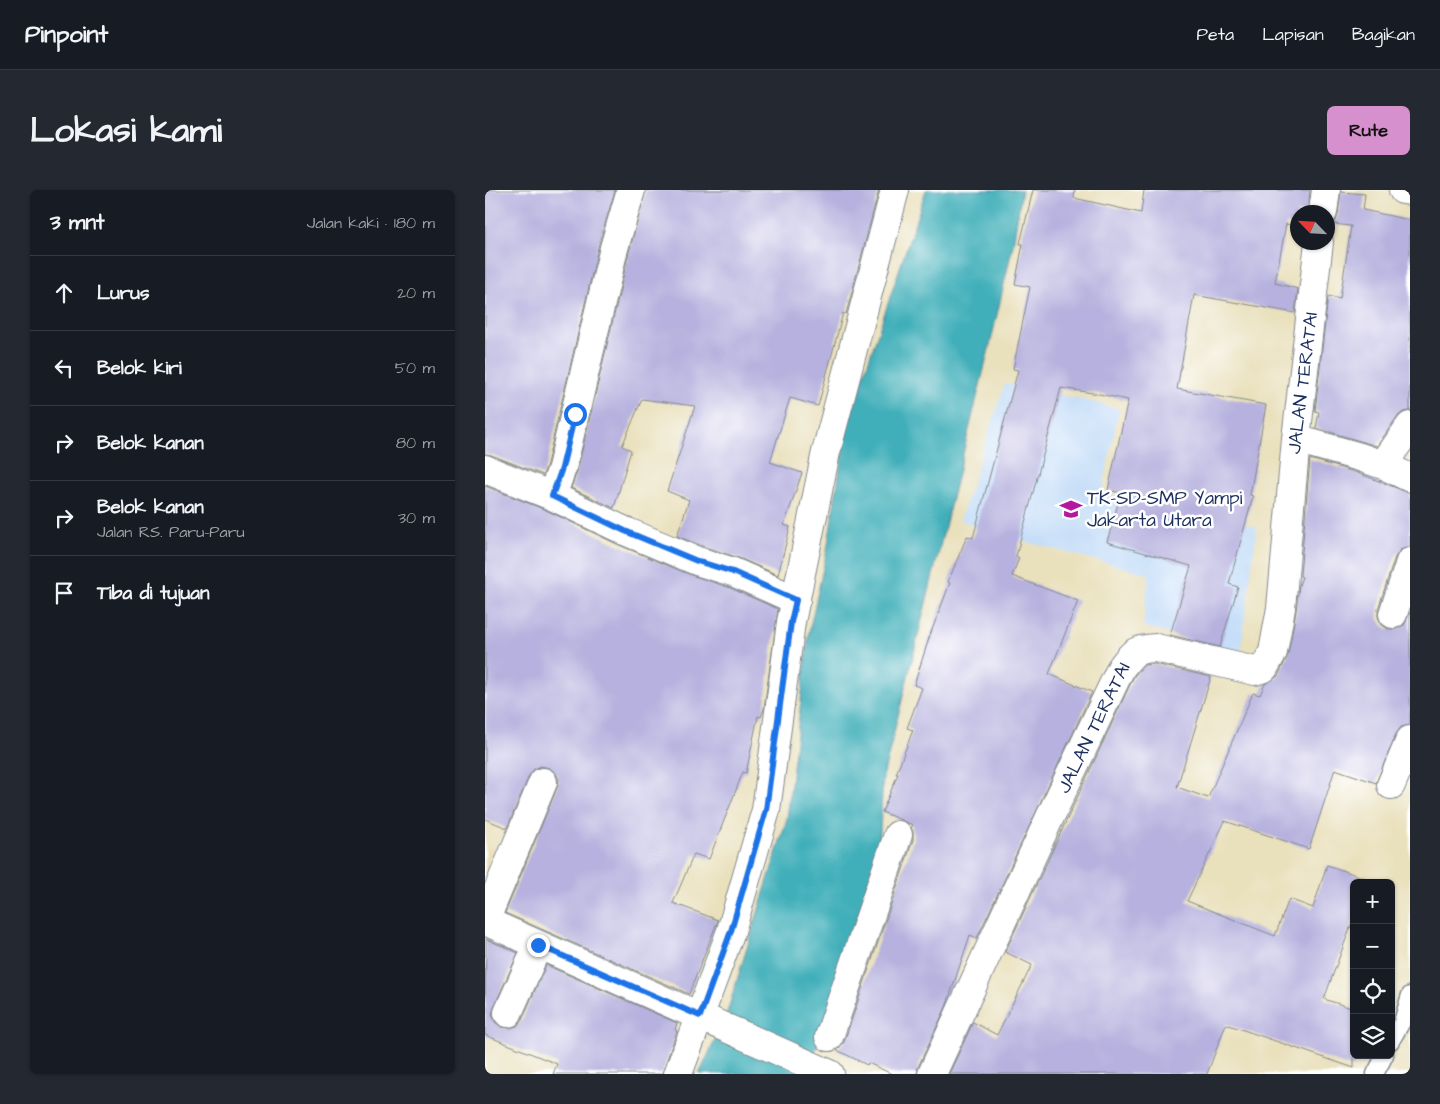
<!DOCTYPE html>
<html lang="id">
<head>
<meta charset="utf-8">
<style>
  :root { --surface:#171b24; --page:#242831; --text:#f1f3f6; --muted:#9ea1a6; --line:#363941; --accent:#d690ce }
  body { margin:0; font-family:"Architects Daughter",sans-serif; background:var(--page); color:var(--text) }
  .controls { position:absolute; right:15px; bottom:15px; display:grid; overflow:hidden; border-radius:8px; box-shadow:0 1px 4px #0004 }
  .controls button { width:45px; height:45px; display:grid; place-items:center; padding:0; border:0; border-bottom:1px solid var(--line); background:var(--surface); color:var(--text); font:25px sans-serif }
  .compass { position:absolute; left:805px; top:15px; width:45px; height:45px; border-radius:50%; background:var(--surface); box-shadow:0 1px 4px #0004; rotate:295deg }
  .stop { position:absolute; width:15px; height:15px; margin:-11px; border:4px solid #1a73e8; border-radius:50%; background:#fff }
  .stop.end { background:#1a73e8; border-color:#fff; box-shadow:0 1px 5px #0008 }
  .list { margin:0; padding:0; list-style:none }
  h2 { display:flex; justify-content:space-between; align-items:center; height:65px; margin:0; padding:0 20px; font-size:21px }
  h2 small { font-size:16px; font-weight:400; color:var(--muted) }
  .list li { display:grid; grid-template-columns:32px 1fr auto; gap:15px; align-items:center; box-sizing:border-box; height:75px; padding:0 20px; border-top:1px solid var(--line) }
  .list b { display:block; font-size:19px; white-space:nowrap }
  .list p { margin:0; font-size:16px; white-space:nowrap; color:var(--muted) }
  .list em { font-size:16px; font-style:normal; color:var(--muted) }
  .icon { flex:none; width:28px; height:28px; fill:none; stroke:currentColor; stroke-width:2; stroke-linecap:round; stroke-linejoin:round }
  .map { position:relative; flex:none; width:925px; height:884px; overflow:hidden; border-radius:8px }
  header { display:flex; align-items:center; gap:30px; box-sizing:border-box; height:70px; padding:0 25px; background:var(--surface); border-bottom:1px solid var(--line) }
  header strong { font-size:24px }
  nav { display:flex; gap:28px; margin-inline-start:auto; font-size:18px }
  .intro { display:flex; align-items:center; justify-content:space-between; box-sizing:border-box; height:120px; padding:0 30px }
  h1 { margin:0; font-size:35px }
  .button { padding:12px 22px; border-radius:8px; background:var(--accent); color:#111; font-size:18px; font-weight:700 }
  main { display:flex; gap:30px; padding:0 30px }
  aside { flex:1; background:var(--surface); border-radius:8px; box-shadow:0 1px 4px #0004 }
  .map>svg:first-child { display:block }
</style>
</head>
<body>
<header>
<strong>Pinpoint</strong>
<nav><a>Peta</a><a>Lapisan</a><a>Bagikan</a></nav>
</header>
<div class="intro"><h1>Lokasi kami</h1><a class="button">Rute</a></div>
<main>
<aside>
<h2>3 mnt<small>Jalan kaki · 180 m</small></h2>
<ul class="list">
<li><svg class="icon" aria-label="ahead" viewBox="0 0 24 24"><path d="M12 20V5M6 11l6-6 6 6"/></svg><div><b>Lurus</b></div><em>20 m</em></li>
<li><svg class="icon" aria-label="left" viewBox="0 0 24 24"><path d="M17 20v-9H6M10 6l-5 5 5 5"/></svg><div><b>Belok kiri</b></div><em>50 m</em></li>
<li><svg class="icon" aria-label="right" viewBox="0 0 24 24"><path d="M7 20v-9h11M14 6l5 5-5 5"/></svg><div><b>Belok kanan</b></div><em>80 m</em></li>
<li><svg class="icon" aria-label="right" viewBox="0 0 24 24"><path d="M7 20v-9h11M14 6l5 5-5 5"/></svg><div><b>Belok kanan</b><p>Jalan RS. Paru-Paru</p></div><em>30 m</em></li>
<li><svg class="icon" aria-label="arrive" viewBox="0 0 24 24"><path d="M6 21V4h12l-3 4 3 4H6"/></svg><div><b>Tiba di tujuan</b></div></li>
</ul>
</aside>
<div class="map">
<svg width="925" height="884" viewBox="0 0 925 884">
  <rect width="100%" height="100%" fill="#fff"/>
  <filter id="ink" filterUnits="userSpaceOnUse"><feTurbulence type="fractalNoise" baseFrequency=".02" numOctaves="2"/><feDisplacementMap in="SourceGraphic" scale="10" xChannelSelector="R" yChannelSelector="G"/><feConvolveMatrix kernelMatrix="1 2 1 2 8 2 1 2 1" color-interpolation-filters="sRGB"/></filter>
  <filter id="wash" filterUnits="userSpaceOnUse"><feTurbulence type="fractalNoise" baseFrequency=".0096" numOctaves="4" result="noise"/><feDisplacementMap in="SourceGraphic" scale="20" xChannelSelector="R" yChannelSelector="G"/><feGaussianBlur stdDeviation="1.12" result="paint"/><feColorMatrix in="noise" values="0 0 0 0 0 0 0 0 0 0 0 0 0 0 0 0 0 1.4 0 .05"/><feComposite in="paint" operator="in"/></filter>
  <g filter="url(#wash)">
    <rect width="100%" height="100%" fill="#e9e0bc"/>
    <path fill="#c6def8" d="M520 193 603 211 634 219 617 302 772 337 755 466 658 436 664 384 515 345 475 330Z"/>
    <path fill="#3fafb9" stroke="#2d6f8c" d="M441 0H537L528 55 506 151 398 587 394 660 323 884H214L240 829 302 628 324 442 342 360 362 235Z"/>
    <g id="blocks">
      <path fill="#b6b1de" d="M0 0H130L114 54 62 274 58 285 6 265 0 264Z
        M161 0H394L361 124 358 123 333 216 305 208 285 272 317 283 299 335 305 337 293 385 254 368 217 356 192 346 204 310 182 301 210 216 157 209 137 256 146 260 129 318 86 298 92 282 144 62Z
        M548 0H590L589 8 656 23 659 0H825L823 22H812V31H810V36L801 34 790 93 813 99 810 123 709 105 692 199 781 215 765 305 768 306 744 394 753 397 735 457 685 445 706 376 622 352 636 303 623 300 643 210 614 204 576 198 531 366 534 368 527 386 593 411 564 484 607 502 492 748 485 745 461 817 433 877 432 884H407L383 873 382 875 352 860 359 852 428 650V642L426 638 428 635 397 622 413 584H411L428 540 422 538 437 498 429 495 445 445 465 393 463 392 482 346 488 348 533 180 528 179 545 97 530 94 538 54H535Z
        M856 2 880 4 878 20 925 30V221L918 222 912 227 892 256 831 238 834 222 830 221 843 106 855 109 866 36 847 34 851 31 853 24Z
        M825 269 870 282 925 303V357L915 360 910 367 893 419V427L897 435 903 439H911L919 435 925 422V535L916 537 911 544 891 593 850 579 824 659 740 631 702 711 790 746 804 709 828 718 842 675 883 689 881 693H869V727L839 809 869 819V878L741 834 722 884H464L488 832 512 845 547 775 520 762 649 486 659 475 670 474 726 487 692 597 723 608 768 503 775 505 780 494 793 486 803 465 811 421 814 395 817 387 815 386Z
        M0 296 61 320 134 355 206 385 243 397 293 419 279 519 276 527 273 526 261 583 258 582 224 669 209 664 188 713 233 730 204 804 20 723 72 598 74 590 71 583 64 578 56 576 49 579 44 586 22 638 0 629Z
        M1 749 33 763 9 817 7 824 10 832 16 837 25 838 32 836 37 830 61 775 192 833 190 840 192 841 177 884H68L72 874 0 845Z"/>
    </g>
  </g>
  <g filter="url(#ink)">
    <use href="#blocks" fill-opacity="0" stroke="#82888d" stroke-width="1"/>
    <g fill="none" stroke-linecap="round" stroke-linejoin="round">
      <g stroke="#82888d" stroke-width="19">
        <path id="service" d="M906 851 917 832 925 805
          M890 884 900 865"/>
      </g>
      <g stroke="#82888d" stroke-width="30">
        <path id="minor" d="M146 0 129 58 77 278 67 306 140 341 212 371 248 382 311 410
          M918 0 925 1
          M838 22 841 0
          M811 249 875 267 898 275 925 288
          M898 275 925 236
          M0 279 67 306
          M908 424 925 372
          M906 595 925 550
          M0 731 58 592
          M23 823 53 755
          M344 847 413 645
          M193 884 246 741 281 620 306 432 341 262 410 0
          M447 884 565 627 636 478C648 462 650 459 671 458L770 481 779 478 788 462 796 418 811 249 834 52"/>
      </g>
      <g stroke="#82888d" stroke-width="30">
        <path id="tertiary" d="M0 731 345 884"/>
      </g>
      <use href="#service" stroke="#fff" stroke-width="16"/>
      <use href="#minor" stroke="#fff" stroke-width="28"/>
      <use href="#tertiary" stroke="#fff" stroke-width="28"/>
    </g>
  </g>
  <g fill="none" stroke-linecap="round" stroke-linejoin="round" filter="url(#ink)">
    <path stroke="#1a73e8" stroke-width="6" d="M53 755 215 826 246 741 281 620 306 432 311 410 248 382 212 371 140 341 67 306 77 278 90 224"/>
  </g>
  <defs>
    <g id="school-bare" transform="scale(1.725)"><path d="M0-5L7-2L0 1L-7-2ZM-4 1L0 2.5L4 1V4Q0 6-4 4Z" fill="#b5179e" stroke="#fff" stroke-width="2.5" paint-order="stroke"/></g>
  </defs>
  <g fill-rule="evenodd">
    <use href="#school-bare" x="586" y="319"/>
  </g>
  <g text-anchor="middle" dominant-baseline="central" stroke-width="5" stroke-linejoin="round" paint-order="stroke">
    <g font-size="19" fill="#1b2f5e" stroke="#fff">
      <text transform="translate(818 193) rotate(-83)">JALAN TERATAI</text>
      <text transform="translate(609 538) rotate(-64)">JALAN TERATAI</text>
    </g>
    <g font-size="19" fill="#1b2f5e" stroke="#fff" text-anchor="start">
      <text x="602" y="308">TK-SD-SMP Yampi<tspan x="602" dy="22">Jakarta Utara</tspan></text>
    </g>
  </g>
</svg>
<div class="controls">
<button>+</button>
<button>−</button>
<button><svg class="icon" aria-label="locate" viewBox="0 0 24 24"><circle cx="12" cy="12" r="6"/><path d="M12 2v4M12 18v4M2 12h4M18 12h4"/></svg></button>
<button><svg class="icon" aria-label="layers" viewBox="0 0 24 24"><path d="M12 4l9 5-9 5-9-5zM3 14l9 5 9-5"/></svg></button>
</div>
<svg class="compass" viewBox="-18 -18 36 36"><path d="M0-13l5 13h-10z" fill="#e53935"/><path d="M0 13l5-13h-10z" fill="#9ea1a6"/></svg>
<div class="stop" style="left:90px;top:224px"></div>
<div class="stop end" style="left:53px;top:755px"></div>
</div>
</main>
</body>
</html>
